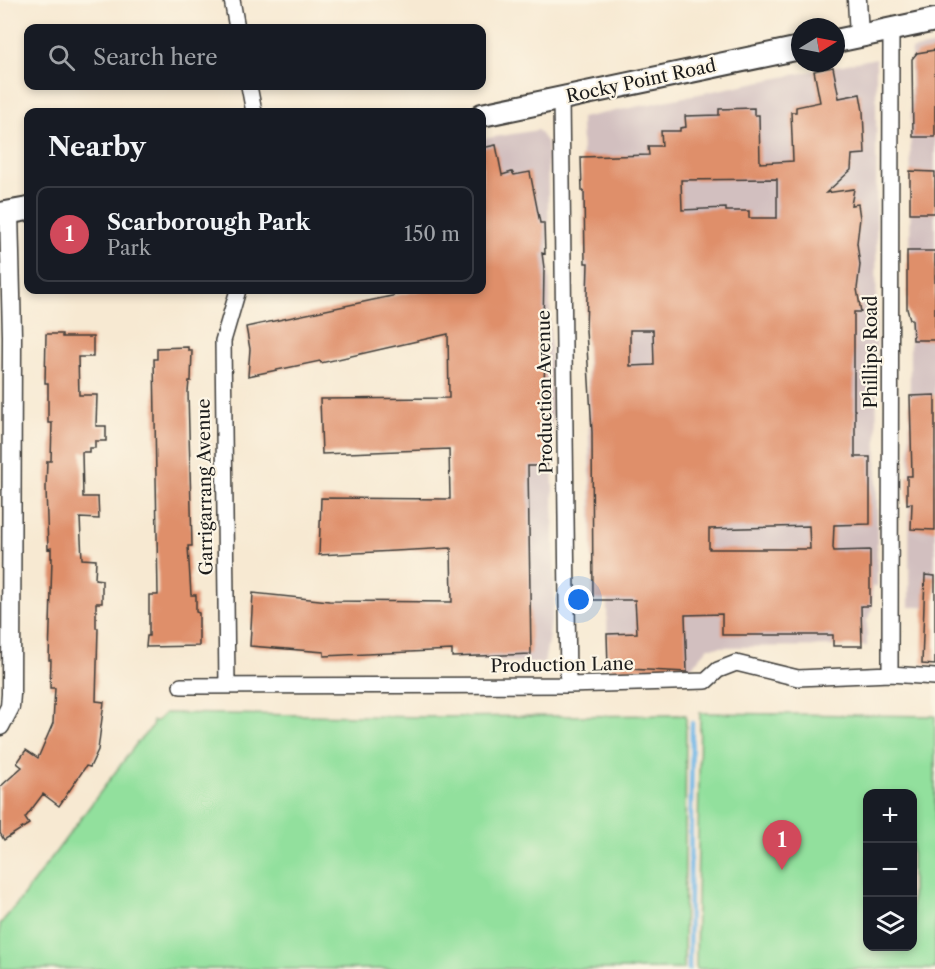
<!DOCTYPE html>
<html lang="en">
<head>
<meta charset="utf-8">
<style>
  :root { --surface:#171b24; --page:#242831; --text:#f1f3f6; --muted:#9ea1a6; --line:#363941; --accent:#d1495b }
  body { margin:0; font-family:"Libre Caslon Text",serif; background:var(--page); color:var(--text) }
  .controls { position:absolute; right:18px; bottom:18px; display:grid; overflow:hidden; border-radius:12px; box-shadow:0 3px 9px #0003 }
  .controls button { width:54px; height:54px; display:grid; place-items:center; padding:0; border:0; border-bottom:2px solid var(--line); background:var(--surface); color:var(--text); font:30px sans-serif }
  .compass { position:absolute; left:791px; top:18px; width:54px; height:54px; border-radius:50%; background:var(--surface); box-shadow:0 3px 9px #0003; rotate:80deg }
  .you { position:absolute; left:579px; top:600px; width:21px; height:21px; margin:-15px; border:4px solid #fff; border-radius:50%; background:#1a73e8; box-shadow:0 0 0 9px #1a73e833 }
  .badge { display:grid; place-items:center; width:39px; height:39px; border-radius:50%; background:var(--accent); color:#fff; font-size:20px; font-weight:700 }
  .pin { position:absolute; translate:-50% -50px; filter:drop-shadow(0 2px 3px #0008) }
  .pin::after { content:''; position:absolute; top:32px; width:21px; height:18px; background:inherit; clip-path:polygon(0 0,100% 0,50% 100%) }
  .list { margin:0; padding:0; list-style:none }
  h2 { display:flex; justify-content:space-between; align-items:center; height:78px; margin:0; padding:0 24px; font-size:26px }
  h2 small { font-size:20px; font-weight:400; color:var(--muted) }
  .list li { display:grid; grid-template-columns:39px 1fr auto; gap:18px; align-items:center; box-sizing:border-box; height:96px; margin:0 12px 12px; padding:0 12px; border:2px solid var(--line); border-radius:12px }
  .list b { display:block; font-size:22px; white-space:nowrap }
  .list p { margin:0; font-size:20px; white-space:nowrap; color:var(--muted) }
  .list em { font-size:20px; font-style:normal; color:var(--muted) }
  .icon { flex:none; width:33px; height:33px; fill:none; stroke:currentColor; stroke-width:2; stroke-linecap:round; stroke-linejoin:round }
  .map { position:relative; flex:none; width:935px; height:969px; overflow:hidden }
  .search { position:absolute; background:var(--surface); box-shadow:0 3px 9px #0003; left:24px; top:24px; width:462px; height:66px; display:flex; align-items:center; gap:15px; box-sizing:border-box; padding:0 21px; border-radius:12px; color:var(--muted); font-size:22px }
  .panel { position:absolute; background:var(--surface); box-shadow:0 3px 9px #0003; left:24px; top:108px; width:462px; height:186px; border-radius:12px }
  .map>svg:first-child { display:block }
</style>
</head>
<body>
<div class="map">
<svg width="935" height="969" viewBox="0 0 935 969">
  <rect width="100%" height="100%" fill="#fcf5e5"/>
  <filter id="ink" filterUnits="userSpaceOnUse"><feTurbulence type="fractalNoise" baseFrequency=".0167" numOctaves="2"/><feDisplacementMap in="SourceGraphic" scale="12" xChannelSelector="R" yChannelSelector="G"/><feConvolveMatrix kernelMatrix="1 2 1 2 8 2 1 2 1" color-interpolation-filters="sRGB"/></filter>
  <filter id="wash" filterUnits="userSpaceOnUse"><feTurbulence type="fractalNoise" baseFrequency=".008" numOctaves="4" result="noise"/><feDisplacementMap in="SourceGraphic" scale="24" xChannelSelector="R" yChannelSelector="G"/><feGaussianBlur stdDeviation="1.35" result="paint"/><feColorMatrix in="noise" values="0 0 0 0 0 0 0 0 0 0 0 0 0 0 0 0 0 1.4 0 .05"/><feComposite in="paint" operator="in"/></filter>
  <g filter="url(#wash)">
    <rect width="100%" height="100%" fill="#f7e9d2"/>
    <path fill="#d2bfbf" d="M935 45V663L924 607H909L911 50Z
      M876 58 877 586 872 587V610L867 620V646L709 647 687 672 608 668 607 601 593 600 581 118Z
      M538 130 547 143 555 599 544 664 452 657 447 290H482V139Z"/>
    <path fill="#92e09d" stroke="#577e5c" stroke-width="1.5" fill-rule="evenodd" d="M165 713 426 717 686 715 684 969H0V924L17 904 137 743 152 727 153 721H157Z
      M700 713 935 716V969H696ZM868 794H912V946H868Z"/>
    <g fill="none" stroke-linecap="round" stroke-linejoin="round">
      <path stroke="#6fb7e7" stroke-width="4.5" d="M689 969 692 723"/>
    </g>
    <g id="blocks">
      <path fill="#df8f6b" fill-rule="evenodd" d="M935 50V137H913L912 59 917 53Z
        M833 67 839 98 860 94 863 111 865 154 852 155 851 170 826 193 854 189 851 205 858 204 860 218 857 243 860 265 857 289 861 312H854V410H855V457H870V524L834 525 833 548 834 551 870 550V606H861L862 646H833V635H722V614L685 615 687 672 608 668 607 634 637 633 635 600H593L592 432 586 330 588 263H585L584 191H582L581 157 649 155 648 146H662L661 131H680V128L686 127 685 116 719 115V109L754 108V115H759L760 163 793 161 791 112H796V107L820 102 814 71ZM777 179V218H749V211H726V208L682 210 681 180ZM630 330H653L654 365 630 366ZM809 526 810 549H709V529Z
        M496 145 502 175 512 172 514 175 530 172 540 223H544L545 254 542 253 544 268 543 332H546L544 385H547V466H528L531 654 452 657V650L324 656V652L250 646 253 593 329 601 452 602 451 548 319 555 321 498 450 499 449 449 322 454 320 399 449 398 448 334 321 363 320 361 248 376 250 349 246 327 420 290H482V148Z
        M910 171 935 172V213H910Z
        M907 251H935V340H913L912 319H910L907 309Z
        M46 334H62V337H93V357H78L79 395H97L96 426H106V441H95V448H89V452H82L83 497H98L99 519 80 518 82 559 96 560 95 579 102 580V603H96V628H98L96 701 104 702 98 750 90 767 86 766 59 806 43 794 25 818 29 824 4 840 0 833V787L22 767 17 763 26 750 38 758 53 723 55 688H50L51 660H49L52 558H51V548L48 549 46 488 47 461H51L52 423H48V383H45Z
        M188 347V350H192L191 381H189L188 392 192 546H188L191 595H196V612L199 613V646L146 647 147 636H149V595H158L154 359H157V348Z
        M935 395V530L911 529 912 503 907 504V476H912L910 396Z
        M925 575 935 576V665L922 664Z"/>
    </g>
  </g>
  <g filter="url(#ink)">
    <use href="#blocks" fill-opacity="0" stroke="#3d3b37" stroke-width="1.5"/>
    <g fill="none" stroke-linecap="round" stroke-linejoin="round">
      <g stroke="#3d3b37" stroke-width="18">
        <path id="minor" d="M232 0 237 28
          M249 86 254 112
          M561 98 568 685
          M890 674 891 29
          M181 686 568 685 706 681 718 670 736 663 798 678 890 674 935 677
          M227 686 223 341 238 290"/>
      </g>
      <g stroke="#3d3b37" stroke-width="21">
        <path id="tertiary" d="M857 0 859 36
          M0 726 10 707 11 694 12 336 9 212"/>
      </g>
      <g stroke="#3d3b37" stroke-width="26">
        <path id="primary" d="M836 41 935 20
          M482 115 800 48
          M0 214 28 209"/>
      </g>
      <use href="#minor" stroke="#fff" stroke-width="15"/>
      <use href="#tertiary" stroke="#fff" stroke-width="18"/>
      <use href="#primary" stroke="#fff" stroke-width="22"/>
    </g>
  </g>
  <g text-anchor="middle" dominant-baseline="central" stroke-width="4.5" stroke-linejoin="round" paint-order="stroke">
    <g font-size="18" fill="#1c1c1c" stroke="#fcf5e5">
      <text transform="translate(641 81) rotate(-12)">Rocky Point Road</text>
      <text transform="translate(871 352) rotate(-90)">Phillips Road</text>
      <text transform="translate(545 392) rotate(-91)">Production Avenue</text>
      <text transform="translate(205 487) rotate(-91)">Garrigarrang Avenue</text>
      <text transform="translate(562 665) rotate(-1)">Production Lane</text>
    </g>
  </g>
</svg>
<div class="controls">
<button>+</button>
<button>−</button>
<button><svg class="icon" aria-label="layers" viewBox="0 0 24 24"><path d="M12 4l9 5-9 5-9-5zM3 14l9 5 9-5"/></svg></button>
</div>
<svg class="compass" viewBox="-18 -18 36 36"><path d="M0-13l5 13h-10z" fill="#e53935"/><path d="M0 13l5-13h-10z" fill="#9ea1a6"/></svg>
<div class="you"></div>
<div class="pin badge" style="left:782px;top:870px">1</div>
<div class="search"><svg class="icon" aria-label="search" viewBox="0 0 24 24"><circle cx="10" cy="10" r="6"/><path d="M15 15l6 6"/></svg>Search here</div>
<section class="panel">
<h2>Nearby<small></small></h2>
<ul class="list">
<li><span class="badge">1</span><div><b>Scarborough Park</b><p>Park</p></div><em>150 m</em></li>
</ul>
</section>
</div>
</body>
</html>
